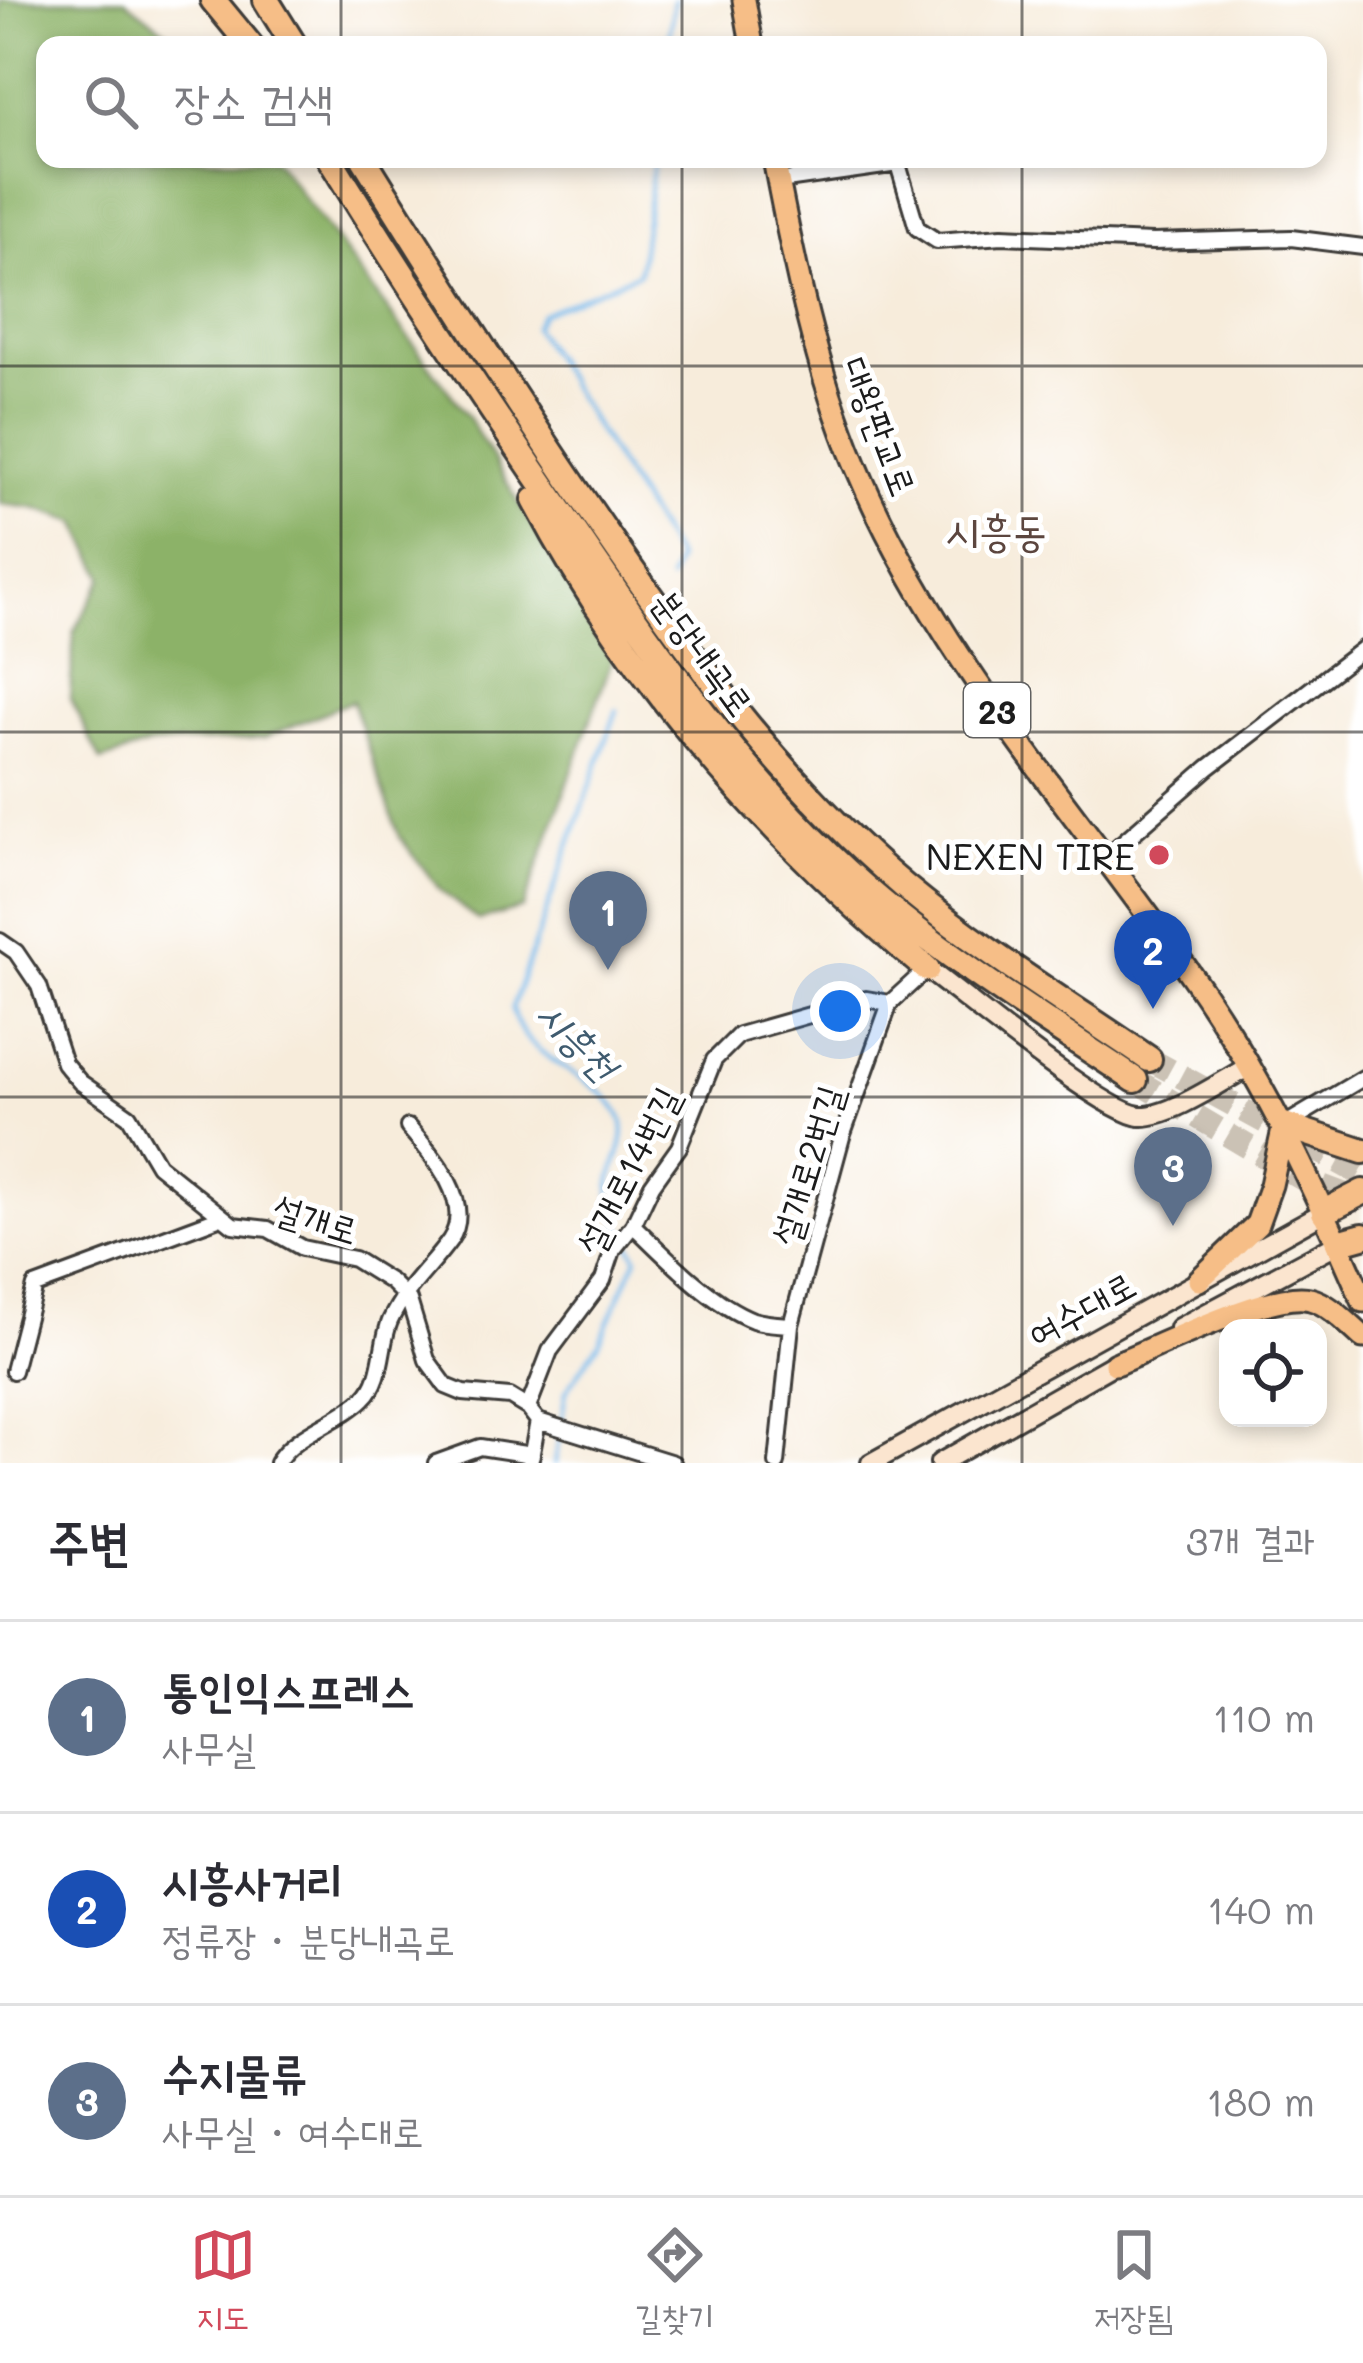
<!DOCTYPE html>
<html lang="ko">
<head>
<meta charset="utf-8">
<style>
  :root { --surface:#fff; --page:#f2f2f3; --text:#2b2b33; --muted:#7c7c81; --line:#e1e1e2; --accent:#d1495b }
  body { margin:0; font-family:Mali,"Poor Story",sans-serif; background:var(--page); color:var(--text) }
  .controls { position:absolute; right:36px; bottom:36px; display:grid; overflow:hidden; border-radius:24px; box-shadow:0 6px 18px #0003 }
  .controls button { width:108px; height:108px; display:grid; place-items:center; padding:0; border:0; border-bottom:3px solid var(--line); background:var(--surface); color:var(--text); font:60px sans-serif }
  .you { position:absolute; left:840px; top:1011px; width:42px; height:42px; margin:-30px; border:9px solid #fff; border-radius:50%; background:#1a73e8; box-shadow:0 0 0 18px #1a73e833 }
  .badge { display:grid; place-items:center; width:78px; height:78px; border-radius:50%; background:var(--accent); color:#fff; font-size:39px; font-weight:700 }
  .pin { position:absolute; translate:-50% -99px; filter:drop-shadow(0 3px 6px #0008) }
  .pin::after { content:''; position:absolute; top:63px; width:42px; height:36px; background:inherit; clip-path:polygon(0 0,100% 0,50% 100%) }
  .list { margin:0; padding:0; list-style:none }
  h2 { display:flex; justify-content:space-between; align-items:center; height:156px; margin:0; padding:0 48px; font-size:51px }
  h2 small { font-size:39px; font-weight:400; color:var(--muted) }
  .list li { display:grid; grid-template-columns:78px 1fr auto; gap:36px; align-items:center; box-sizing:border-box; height:192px; padding:0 48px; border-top:3px solid var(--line) }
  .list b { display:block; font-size:45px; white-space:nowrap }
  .list p { margin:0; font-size:39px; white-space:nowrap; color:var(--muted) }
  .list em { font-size:39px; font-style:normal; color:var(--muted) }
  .icon { flex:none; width:66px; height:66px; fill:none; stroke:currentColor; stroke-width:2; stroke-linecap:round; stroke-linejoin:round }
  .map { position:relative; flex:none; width:1363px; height:1463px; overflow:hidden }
  .search { position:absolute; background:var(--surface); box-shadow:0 6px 18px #0003; left:36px; right:36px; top:36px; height:132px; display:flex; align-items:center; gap:30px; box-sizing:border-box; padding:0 42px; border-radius:24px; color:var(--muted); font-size:45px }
  .sheet { height:732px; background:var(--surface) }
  nav { display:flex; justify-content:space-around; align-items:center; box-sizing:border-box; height:168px; border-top:3px solid var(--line); background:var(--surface); font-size:33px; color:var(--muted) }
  nav a { display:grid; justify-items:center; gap:6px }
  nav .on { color:var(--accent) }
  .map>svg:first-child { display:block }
</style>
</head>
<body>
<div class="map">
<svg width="1363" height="1463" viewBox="0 0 1363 1463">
  <rect width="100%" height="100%" fill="#fff"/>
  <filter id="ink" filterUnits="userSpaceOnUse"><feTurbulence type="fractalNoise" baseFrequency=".00833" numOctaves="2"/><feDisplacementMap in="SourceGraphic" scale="24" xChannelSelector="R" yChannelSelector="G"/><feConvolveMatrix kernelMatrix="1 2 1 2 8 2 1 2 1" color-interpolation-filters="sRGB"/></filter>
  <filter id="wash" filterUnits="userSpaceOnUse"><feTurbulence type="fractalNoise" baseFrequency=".004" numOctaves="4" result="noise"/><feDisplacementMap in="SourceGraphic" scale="48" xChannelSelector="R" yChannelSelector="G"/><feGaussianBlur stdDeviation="2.7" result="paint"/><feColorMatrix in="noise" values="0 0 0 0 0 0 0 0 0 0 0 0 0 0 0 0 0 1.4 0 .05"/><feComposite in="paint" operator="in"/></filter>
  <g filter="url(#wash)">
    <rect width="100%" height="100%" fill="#f7ecdb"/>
    <path fill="#8cb268" stroke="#546742" stroke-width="3" d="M0 0H125L184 45H45V159H275L468 417 612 660 523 908 478 920 441 891 399 836 352 701 264 738 149 745 101 761 70 699 74 631 104 577 77 522 34 508 0 504Z"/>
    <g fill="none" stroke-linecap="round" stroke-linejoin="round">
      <path stroke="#74b9eb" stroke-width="4.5" d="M668 45 674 0
        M654 159 639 273 542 314 534 327 677 559 670 580
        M555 1463 566 1391 599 1343 637 1258C628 1238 610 1212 610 1189 611 1166 631 1140 621 1117 600 1072 522 1063 512 1008L617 710"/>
    </g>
  </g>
  <g filter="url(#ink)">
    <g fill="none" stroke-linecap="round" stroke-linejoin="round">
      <path stroke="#cbc2b5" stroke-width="24" stroke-dasharray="24 12" stroke-linecap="butt" d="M1149 1059 1363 1175
        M1135 1080 1301 1178 1363 1202"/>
      <g stroke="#3d3b39" stroke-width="20">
        <path id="street" d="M779 181 898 164 917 228 937 241 1002 236 1153 242 1291 238 1363 247
          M1107 856 1208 768 1363 649
          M0 941 16 952 39 986 64 1063 80 1082 129 1116 158 1165 233 1225 268 1229 302 1248 354 1259 391 1282 409 1300 427 1360 446 1386 463 1393 510 1397 528 1408 538 1421 673 1463
          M1284 1125 1363 1078
          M633 1225C666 1257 711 1304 753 1320 765 1324 779 1324 791 1325
          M13 1371 35 1286 221 1217
          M528 1408 550 1351 603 1280 613 1250 633 1225 652 1185 679 1147 714 1060 739 1035 866 999 890 1003
          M277 1463C292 1434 340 1422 364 1398 384 1379 380 1345 390 1321 405 1288 430 1268 450 1240 475 1203 432 1154 408 1127
          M436 1463 480 1447 532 1455
          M530 1463 538 1421
          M777 1463 791 1325 842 1137 890 1003 927 969"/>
      </g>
      <g stroke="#3d3b39" stroke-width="24">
        <path id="secondary" d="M927 969C964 996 1104 1113 1140 1116 1169 1118 1224 1080 1250 1066
          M1179 1328 1338 1243
          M871 1463 1324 1212
          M940 1463 1123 1359"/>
      </g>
      <g stroke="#3d3b39" stroke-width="27">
        <path id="primary" d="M744 0 752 45
          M774 159C794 263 815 368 856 466 938 662 1086 821 1205 995 1270 1092 1317 1195 1363 1301
          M1199 1280 1257 1224 1271 1185 1284 1125
          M1115 1364C1155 1348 1274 1289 1310 1299 1330 1304 1348 1324 1363 1337"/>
      </g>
      <g stroke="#3d3b39" stroke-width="30">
        <path id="highway" d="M213 0 250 45
          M266 0 294 45
          M330 159C408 286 491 410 575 532 665 664 757 799 882 902 961 968 1050 1023 1135 1080
          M364 159C444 288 525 416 611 540 697 665 788 788 904 886 981 950 1067 1003 1149 1059
          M535 500C632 684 768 837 927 969
          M1284 1125 1363 1151
          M1324 1212 1363 1192
          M1338 1243 1363 1236"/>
      </g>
      <use href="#street" stroke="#fff" stroke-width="14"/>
      <use href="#secondary" stroke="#fbe5cf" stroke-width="18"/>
      <use href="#primary" stroke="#f6be87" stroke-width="21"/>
      <use href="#highway" stroke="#f6be87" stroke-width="24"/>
    </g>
  </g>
  <path fill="none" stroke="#1c1c1c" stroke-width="3" stroke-opacity="0.55" d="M341 0V45M682 0V45M1022 0V45M341 159V1463M682 159V1463M1022 159V1463M0 366H1363M0 732H1363M0 1097H1363"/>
  <circle fill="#d1495b" stroke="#fff" stroke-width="4.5" cx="1159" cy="855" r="12"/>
  <g text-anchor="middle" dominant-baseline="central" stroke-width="10" stroke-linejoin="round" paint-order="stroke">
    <rect fill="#fff" stroke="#606060" stroke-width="3" x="964" y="683" width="66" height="54" rx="9"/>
    <g font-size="33" font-weight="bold" fill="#1c1c1c">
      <text x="997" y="710">23</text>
    </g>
    <g font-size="36" fill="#1c1c1c" stroke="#fff">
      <text transform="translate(881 426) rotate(69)">대왕판교로</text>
      <text transform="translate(704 652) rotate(54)">분당내곡로</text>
      <text transform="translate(806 1165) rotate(-73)">설개로2번길</text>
      <text transform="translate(627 1170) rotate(-63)">설개로14번길</text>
      <text transform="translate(316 1218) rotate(17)">설개로</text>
      <text transform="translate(1081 1308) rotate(-29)">여수대로</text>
    </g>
    <g font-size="36" fill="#1c1c1c" stroke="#fff" text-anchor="end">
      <text x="1135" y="855">NEXEN TIRE</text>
    </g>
    <g font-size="39" font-style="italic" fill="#3f5b6f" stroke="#fff">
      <text transform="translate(578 1039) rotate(45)">시흥천</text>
    </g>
    <g font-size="42" fill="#5c463f" stroke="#fff">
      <text x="996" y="529">시흥동</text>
    </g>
  </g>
</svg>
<div class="controls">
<button><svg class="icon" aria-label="locate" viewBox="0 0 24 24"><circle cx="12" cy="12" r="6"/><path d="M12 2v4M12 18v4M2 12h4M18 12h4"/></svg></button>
</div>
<div class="you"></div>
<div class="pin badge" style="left:608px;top:970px;background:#5c6f8a">1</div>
<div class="pin badge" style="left:1153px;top:1009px;background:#1a4fb4">2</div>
<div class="pin badge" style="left:1173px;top:1226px;background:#5c6f8a">3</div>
<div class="search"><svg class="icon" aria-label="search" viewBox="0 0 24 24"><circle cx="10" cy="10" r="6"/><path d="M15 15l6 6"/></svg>장소 검색</div>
</div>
<section class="sheet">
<h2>주변<small>3개 결과</small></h2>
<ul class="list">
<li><span class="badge" style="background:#5c6f8a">1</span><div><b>통인익스프레스</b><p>사무실</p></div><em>110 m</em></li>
<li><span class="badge" style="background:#1a4fb4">2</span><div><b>시흥사거리</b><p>정류장 · 분당내곡로</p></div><em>140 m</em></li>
<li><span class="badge" style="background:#5c6f8a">3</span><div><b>수지물류</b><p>사무실 · 여수대로</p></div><em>180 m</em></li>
</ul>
</section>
<nav>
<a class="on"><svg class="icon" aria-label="map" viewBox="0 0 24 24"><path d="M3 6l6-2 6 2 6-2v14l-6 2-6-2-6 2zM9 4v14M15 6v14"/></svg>지도</a>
<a><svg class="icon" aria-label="directions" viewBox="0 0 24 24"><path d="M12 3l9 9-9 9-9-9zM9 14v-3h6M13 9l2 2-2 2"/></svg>길찾기</a>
<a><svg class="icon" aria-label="saved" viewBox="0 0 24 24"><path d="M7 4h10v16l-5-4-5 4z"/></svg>저장됨</a>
</nav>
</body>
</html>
